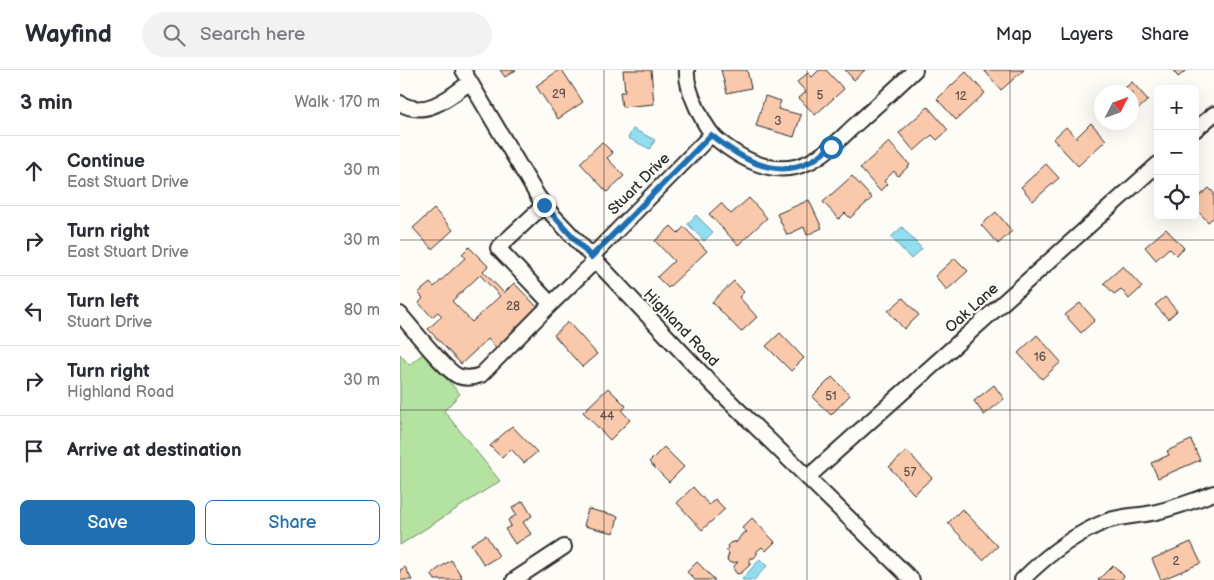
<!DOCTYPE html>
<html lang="en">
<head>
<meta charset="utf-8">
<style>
  :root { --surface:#fff; --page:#f2f2f3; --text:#2b2b33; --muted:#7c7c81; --line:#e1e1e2; --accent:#1f6fb2 }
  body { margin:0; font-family:"Balsamiq Sans",sans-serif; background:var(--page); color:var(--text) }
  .controls { position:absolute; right:15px; top:15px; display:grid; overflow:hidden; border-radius:8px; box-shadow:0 5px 20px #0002 }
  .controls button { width:45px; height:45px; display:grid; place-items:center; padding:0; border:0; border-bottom:1px solid var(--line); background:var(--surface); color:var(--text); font:25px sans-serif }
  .compass { position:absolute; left:694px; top:15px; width:45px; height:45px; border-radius:50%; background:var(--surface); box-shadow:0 5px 20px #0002; rotate:48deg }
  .stop { position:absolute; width:15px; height:15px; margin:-11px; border:4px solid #1f6fb2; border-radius:50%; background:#fff }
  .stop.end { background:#1f6fb2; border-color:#fff; box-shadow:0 1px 5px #0008 }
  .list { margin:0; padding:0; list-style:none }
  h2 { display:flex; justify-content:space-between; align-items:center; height:65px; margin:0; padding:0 20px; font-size:21px }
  h2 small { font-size:16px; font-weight:400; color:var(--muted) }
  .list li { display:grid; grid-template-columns:32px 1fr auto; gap:15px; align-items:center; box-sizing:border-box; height:70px; padding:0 20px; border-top:1px solid var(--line) }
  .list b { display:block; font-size:19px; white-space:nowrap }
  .list p { margin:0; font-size:16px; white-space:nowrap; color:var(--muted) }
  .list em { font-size:16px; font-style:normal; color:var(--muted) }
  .actions { display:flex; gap:10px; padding:15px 20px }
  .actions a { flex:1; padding:11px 0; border:1px solid var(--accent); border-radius:8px; text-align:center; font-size:18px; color:var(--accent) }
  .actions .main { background:var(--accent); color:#fff }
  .icon { flex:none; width:28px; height:28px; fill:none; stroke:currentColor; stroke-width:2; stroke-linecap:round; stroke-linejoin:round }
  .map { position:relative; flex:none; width:814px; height:510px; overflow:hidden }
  header { display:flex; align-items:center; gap:30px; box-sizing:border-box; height:70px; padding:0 25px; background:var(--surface); border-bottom:1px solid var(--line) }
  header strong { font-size:24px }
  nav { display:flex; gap:28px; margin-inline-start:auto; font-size:18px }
  .search { width:350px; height:45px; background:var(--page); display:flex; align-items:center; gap:12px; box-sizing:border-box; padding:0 18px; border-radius:28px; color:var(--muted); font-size:19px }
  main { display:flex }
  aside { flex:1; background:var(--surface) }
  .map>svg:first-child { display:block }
</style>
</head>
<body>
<header>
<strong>Wayfind</strong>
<div class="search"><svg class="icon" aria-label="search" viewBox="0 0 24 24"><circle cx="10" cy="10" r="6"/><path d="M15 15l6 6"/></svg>Search here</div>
<nav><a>Map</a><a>Layers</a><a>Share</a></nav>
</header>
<main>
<aside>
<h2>3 min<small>Walk · 170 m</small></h2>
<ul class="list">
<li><svg class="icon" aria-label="ahead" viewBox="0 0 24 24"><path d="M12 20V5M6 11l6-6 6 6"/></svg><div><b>Continue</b><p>East Stuart Drive</p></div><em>30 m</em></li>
<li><svg class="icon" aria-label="right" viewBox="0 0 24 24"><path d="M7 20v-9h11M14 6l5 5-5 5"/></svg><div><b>Turn right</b><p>East Stuart Drive</p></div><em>30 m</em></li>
<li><svg class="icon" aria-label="left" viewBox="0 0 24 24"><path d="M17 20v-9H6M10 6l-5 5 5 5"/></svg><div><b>Turn left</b><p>Stuart Drive</p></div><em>80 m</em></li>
<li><svg class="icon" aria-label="right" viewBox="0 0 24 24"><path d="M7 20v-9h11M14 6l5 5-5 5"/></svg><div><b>Turn right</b><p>Highland Road</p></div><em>30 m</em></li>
<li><svg class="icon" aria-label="arrive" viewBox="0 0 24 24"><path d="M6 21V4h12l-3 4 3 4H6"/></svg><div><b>Arrive at destination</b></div></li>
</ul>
<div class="actions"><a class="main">Save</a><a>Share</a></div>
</aside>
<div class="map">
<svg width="814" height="510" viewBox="0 0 814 510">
  <rect width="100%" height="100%" fill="#fdfcf7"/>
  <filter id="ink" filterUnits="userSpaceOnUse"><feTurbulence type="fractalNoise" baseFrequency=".02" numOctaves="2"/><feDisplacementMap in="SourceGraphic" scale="10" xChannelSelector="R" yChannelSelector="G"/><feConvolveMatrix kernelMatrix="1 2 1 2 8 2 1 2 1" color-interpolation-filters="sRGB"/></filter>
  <g filter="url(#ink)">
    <path fill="#b4e3a1" stroke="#708766" d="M24 283 60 324 44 341 100 411 0 475V284L9 295Z"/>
    <path fill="#91def1" stroke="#6896a2" d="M233 59 255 70 250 79 228 68Z
      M296 145 313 162 304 171 288 154Z
      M502 157 522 179 511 189 491 167Z
      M360 489 367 496 354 510H343L342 509Z"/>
    <path fill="#fac8aa" stroke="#2b2b2b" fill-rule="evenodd" d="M100 0H116L105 7Z
      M159 0H162L183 32 158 49 136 16Z
      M223 0H251L254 34 222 37 220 22H225Z
      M321 0H347L351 18 327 23Z
      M419 0H426L444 19 415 45 399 28 406 22 397 12 408 3 412 7Z
      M445 0H465L454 10Z
      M584 0H624L601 20Z
      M773 0H787L778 7Z
      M566 2 585 23 556 50 537 29Z
      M732 12 748 30 732 45V22H720Z
      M365 26 381 31 378 39 401 45 394 67 356 56Z
      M528 37 548 60 537 70 532 65 514 81 499 63Z
      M691 53 706 70 678 96 653 69 666 57 676 68Z
      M202 72 213 83 207 88 224 106 207 122 180 93Z
      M489 72 510 95 498 106 494 101 484 111 487 114 480 121 460 98Z
      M646 94 659 108 633 131 621 117Z
      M452 106 472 128 450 148 445 143 439 149 423 132Z
      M809 118 814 123V147L808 152 795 138V130Z
      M349 128 367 148 338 175 309 144 321 133 331 144Z
      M409 130 422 158 407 165 404 157 387 165 377 144Z
      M34 139 53 160 32 179 13 158Z
      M596 142 612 161 598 174 581 155Z
      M271 156 278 163 284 157 307 181 268 218 257 207 274 191 255 171Z
      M766 159 784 178 776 185 769 178 756 190 745 177Z
      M69 177 88 196 83 201 104 223 114 213 139 239 97 279 88 269 61 294 28 259 42 246 38 242 32 247 19 233 23 228 18 223 30 213 34 217 65 188 62 184ZM80 205 100 226 72 252 52 231Z
      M555 188 568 201 547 220 535 206Z
      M723 196 742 217 729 229 721 219 714 224 704 213Z
      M334 211 344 222 339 227 357 247 341 262 312 232Z
      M765 227 777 241 768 249 755 235Z
      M503 228 519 245 504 259 488 241Z
      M680 233 695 250 681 263 665 245Z
      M168 252 197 284 182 297 154 265Z
      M380 263 404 288 391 301 366 276Z
      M637 265 661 292 642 309 618 283Z
      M432 307 450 325 431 345 412 327Z
      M594 315 604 329 584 345 574 331Z
      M208 318 226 336 222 341 230 350 210 370 183 342Z
      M112 356 137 382 124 393 111 379 102 388 90 376Z
      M791 370 800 390 758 408 751 393 769 385 767 381Z
      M264 377 284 397 269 412 249 392Z
      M507 381 532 408 514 424 489 397Z
      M293 417 309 435 315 429 325 439 302 460 277 433Z
      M123 431 132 446 123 452 131 464 115 474 105 459 111 456 108 450 116 445 112 438Z
      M188 439 218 446 214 463 184 456Z
      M562 439 598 476 583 490 548 453Z
      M352 448 375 472 366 481 362 477 357 481V484L354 488H350V495L341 503 337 504 334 500V496L338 492 330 493 327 490 329 483 326 480 328 478 327 476 331 472 333 473 335 471 336 473 342 464 347 462 342 458Z
      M86 465 99 486 84 495 71 474Z
      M791 472 801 493 761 510 752 489Z
      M51 490 62 507 56 510H35L31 504Z
      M297 492 315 510H295L287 502Z
      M713 495 724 506 721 510H698Z
      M5 497 12 510H0V500Z"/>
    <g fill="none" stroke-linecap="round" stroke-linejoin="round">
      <g stroke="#2b2b2b" stroke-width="18">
        <path id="minor" d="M63 0 137 125 147 139 312 314 512 510
          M287 0C285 18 305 60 319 71 344 91 377 108 409 92 426 84 440 69 454 56 474 38 495 19 515 0
          M0 33C25 49 50 27 70 12
          M795 60 814 44
          M144 135 98 178 151 234 195 191
          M191 187 311 65
          M0 244C11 257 46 301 58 306 66 309 73 308 81 305L151 234
          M408 407 758 94
          M114 510 164 477
          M622 510C647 485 674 464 707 451 721 446 737 446 752 443 774 438 794 431 814 423"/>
      </g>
      <use href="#minor" stroke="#fdfcf7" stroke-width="14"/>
    </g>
  </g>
  <g fill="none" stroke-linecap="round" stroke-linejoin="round" filter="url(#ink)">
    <path stroke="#1f6fb2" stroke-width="6" d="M144 135 191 187 311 65C339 87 373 110 409 92 417 89 424 82 431 77"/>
  </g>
  <path fill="none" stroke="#2b2b2b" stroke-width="1" stroke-opacity="0.55" d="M204 0V510M407 0V510M610 0V510M0 170H814M0 340H814"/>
  <g text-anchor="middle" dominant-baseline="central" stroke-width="4.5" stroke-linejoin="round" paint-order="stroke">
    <g font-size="12" fill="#5f524b">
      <text x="159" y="24">29</text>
      <text x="420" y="25">5</text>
      <text x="561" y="26">12</text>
      <text x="378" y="51">3</text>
      <text x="113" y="236">28</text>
      <text x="640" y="287">16</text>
      <text x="431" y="326">51</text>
      <text x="207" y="346">44</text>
      <text x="510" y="402">57</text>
      <text x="776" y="491">2</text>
    </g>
    <g font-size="15" fill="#2b2b2b" stroke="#fdfcf7">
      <text transform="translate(239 114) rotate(-45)">Stuart Drive</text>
      <text transform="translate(572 238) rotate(-42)">Oak Lane</text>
      <text transform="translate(281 258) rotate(46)">Highland Road</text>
    </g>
  </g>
</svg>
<div class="controls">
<button>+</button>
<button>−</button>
<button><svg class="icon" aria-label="locate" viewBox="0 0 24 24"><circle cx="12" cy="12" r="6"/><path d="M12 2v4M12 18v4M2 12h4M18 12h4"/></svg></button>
</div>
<svg class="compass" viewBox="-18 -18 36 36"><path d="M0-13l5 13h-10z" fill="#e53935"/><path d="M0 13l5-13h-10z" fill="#7c7c81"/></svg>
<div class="stop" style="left:431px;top:77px"></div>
<div class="stop end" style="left:144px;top:135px"></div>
</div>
</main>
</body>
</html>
